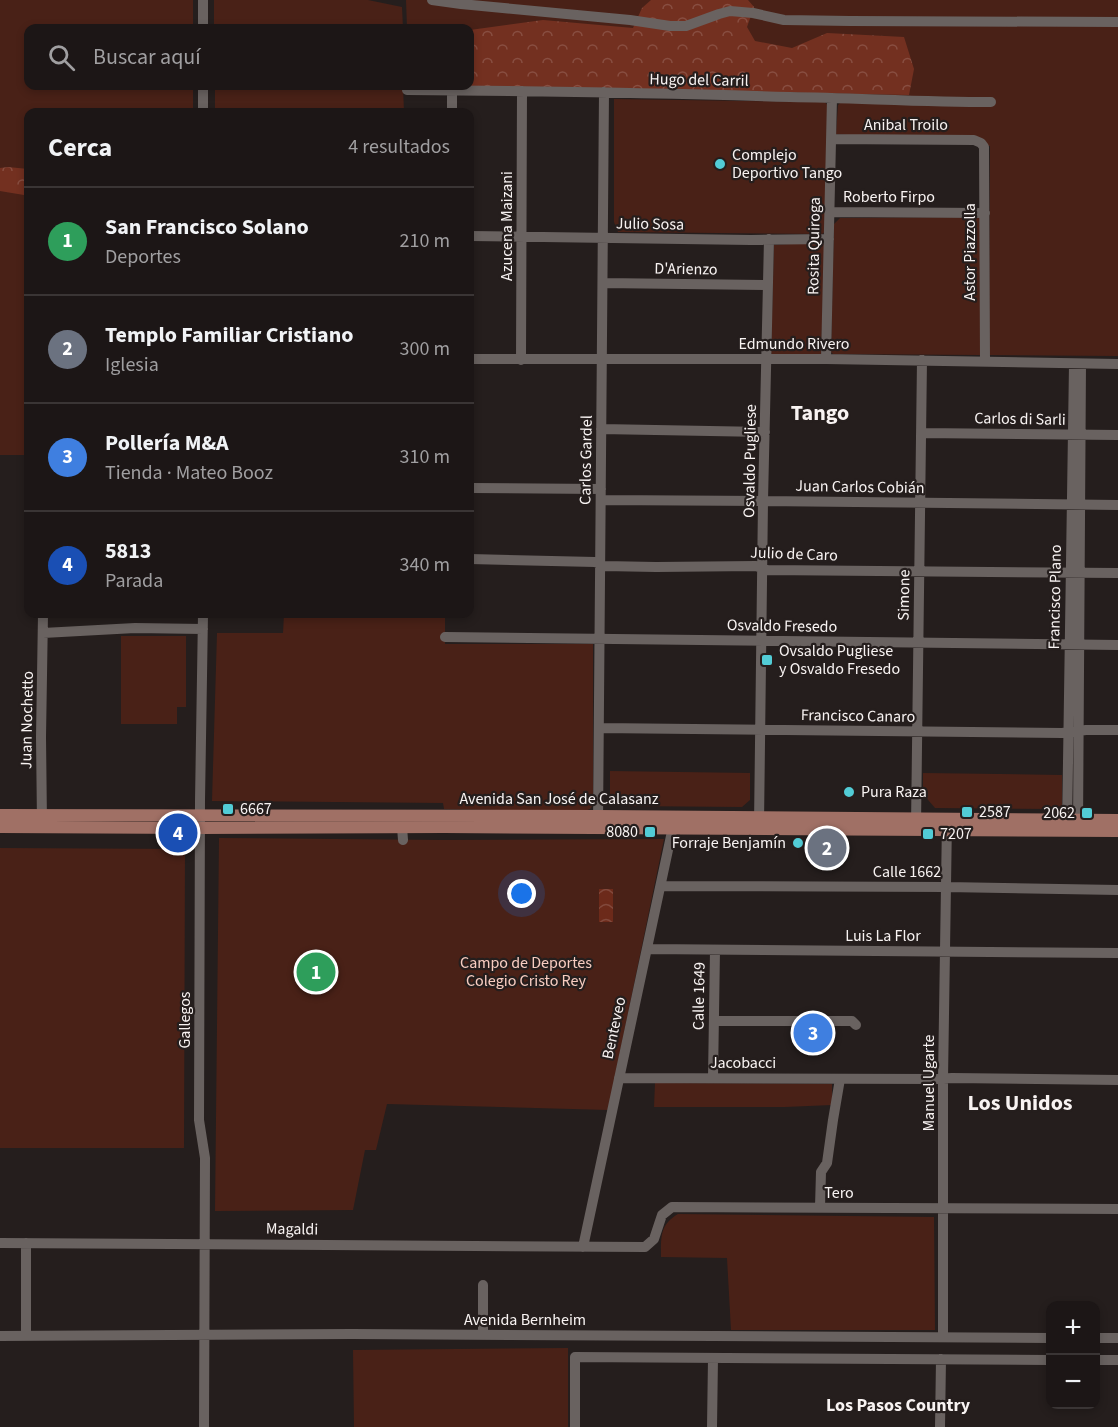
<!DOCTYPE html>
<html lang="es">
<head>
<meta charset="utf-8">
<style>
  :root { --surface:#1c1616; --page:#251f1f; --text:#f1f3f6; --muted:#a09fa1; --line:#3a3535; --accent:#ea580c }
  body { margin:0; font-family:"Source Sans 3",sans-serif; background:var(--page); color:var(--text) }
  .controls { position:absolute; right:18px; bottom:18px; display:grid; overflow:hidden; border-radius:12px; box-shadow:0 3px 9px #0003 }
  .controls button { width:54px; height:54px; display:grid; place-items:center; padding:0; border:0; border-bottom:2px solid var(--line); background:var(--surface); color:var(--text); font:30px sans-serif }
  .you { position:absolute; left:522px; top:894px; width:21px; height:21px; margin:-15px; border:4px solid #fff; border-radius:50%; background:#1a73e8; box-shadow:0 0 0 9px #1a73e833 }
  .badge { display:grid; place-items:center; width:39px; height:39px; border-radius:50%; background:var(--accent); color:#fff; font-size:20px; font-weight:700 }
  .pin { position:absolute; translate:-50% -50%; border:3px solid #fff; box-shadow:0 2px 6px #0006 }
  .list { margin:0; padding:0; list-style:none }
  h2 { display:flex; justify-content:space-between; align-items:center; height:78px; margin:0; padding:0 24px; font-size:26px }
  h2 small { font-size:20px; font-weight:400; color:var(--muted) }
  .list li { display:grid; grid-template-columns:39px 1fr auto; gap:18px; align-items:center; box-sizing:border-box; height:108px; padding:0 24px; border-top:2px solid var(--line) }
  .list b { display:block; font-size:22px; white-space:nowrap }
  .list p { margin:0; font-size:20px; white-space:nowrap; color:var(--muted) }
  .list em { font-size:20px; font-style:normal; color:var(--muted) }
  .icon { flex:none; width:33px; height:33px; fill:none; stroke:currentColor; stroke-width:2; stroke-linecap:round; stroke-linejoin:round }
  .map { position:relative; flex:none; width:1118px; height:1427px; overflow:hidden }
  .search { position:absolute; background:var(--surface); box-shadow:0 3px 9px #0003; left:24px; top:24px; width:450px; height:66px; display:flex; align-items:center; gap:15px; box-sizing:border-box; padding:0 21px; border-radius:12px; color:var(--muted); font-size:22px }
  .panel { position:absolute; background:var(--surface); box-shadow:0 3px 9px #0003; left:24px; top:108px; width:450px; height:510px; border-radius:12px }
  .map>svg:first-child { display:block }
</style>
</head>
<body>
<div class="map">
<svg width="1118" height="1427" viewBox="0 0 1118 1427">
  <defs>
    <pattern id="forest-crowns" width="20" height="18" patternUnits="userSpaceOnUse" patternTransform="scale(1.5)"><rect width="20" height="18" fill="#733020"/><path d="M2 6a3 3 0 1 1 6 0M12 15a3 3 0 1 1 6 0" fill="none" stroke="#884e41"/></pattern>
    <pattern id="water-waves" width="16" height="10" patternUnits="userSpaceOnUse" patternTransform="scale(1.5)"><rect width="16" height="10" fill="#6c2a1a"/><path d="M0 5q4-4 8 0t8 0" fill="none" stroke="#82493c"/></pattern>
  </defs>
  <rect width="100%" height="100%" fill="#251e1d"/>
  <path fill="#492117" d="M0 0H193V28H28V86H193V112H28V455H0Z
    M214 0H368L402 7 403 28H214Z
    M406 0H1118V356L989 355 990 146 836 134 838 105 841 102 470 86V28H407Z
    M215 86H403L404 112H215Z
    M614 99 825 102 828 106 826 231 822 234 618 232 614 222Z
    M980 217 981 355 833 354 831 352 834 224 840 218Z
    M825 242 821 354 773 355 771 353 774 245Z
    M284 614H445V644H593V805L590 809 585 811 444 809 443 803 212 801 217 633H283Z
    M121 636H186V707H177V724H121Z
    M610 771 750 773V800L742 807 623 806 610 794Z
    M923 773 1062 775V805L1055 809 935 808 923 794Z
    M219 838 442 840 664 839 608 1110 387 1104 376 1150H365L353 1210 215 1211Z
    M0 848 185 849 184 1148H0Z
    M655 1083 832 1084V1105L785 1107H654Z
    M678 1214 934 1217 935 1330H731L727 1258 661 1257C661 1236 660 1225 678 1214Z
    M568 1348V1427H354L353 1350Z"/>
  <path fill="url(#forest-crowns)" d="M651 0H748L754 7 747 27 755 41 792 48 827 33 904 37 914 69 909 95 470 86V30L543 20 633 28 642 8Z
    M8 167 28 169V194L24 195 0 191V168Z"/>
  <path fill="url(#water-waves)" d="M599 889H613V922H599Z"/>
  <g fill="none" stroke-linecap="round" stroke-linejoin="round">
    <path stroke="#696260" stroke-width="10" d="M432 0 461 4 630 20 670 26H686L719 14 730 11 753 13 784 20 850 21 1118 22
      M203 28V0
      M407 90C535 91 662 93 790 97 857 98 924 102 991 102
      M203 112V86
      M452 112V91
      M831 139 974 140 981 143 984 147 985 362
      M830 212 985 213
      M470 236 751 240 829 239
      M603 283 768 285
      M470 359H826L1118 364
      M826 359 832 98
      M521 360 522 91
      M601 429 765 432
      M921 433 1118 435
      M470 488 601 489
      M601 500 763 501 1118 505
      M470 559 595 562 604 566 656 567 756 566 767 570 1118 573
      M203 614 200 801 199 1120 205 1158 204 1427
      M43 633 135 628 203 629
      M445 637 1118 645
      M599 728 1062 733 1086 730H1118
      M42 823 41 737 43 614
      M598 824 604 92
      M759 824 763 501 769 239
      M916 825 922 360
      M402 827 403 840
      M1078 827 1081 364
      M1067 828 1074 364
      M661 886 946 887 1118 890
      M647 949 1118 953
      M714 1021H852L856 1025
      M619 1078 935 1079 952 1078 1118 1080
      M713 1078 715 950
      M820 1207 821 1172 827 1163 833 1120 840 1079
      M0 1243 645 1247 654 1239 662 1215 672 1207 1118 1209
      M26 1243V1336
      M583 1247 674 822
      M483 1335V1285
      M0 1336 352 1334 1050 1338
      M943 1337V1079L947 821
      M1096 1338H1118
      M1096 1360H1118
      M575 1427V1357L1050 1360
      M712 1427 713 1358
      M940 1427 941 1359"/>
    <path stroke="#a07065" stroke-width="12" d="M0 815 598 816 1118 820
      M0 827 200 828 444 827 1118 831"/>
  </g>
  <g fill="#52ccd6" stroke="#251e1d" stroke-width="2">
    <circle cx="720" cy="164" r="6"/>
    <rect x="761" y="654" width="12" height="12" rx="3"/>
    <circle cx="849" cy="792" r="6"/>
    <rect x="222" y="803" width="12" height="12" rx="3"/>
    <rect x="961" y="806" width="12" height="12" rx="3"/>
    <rect x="1081" y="807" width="12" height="12" rx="3"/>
    <rect x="644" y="826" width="12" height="12" rx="3"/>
    <rect x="922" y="828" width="12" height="12" rx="3"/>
    <circle cx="798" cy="843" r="6"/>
  </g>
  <g text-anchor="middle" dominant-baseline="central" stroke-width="4.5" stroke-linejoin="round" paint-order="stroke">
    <g font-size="16" fill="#f8f3f2" stroke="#251e1d">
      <text transform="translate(699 80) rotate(1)">Hugo del Carril</text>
      <text x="906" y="125">Anibal Troilo</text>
      <text x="889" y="197">Roberto Firpo</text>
      <text transform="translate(650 224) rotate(1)">Julio Sosa</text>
      <text transform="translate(507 226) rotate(-90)">Azucena Maizani</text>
      <text transform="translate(814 246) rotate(-89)">Rosita Quiroga</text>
      <text transform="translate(970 252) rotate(-90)">Astor Piazzolla</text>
      <text transform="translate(686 269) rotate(1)">D'Arienzo</text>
      <text x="794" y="344">Edmundo Rivero</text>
      <text transform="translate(1020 419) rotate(1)">Carlos di Sarli</text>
      <text transform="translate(586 460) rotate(-89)">Carlos Gardel</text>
      <text transform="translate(750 461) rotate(-89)">Osvaldo Pugliese</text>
      <text transform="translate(860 487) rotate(1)">Juan Carlos Cobián</text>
      <text transform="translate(794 554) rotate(2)">Julio de Caro</text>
      <text transform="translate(904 595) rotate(-89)">Simone</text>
      <text transform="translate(1055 597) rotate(-89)">Francisco Plano</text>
      <text transform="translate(782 626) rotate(1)">Osvaldo Fresedo</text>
      <text transform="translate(858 716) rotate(1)">Francisco Canaro</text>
      <text transform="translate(27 720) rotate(-89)">Juan Nochetto</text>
      <text x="559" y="799">Avenida San José de Calasanz</text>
      <text x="907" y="872">Calle 1662</text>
      <text x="883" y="936">Luis La Flor</text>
      <text transform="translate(699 996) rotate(-89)">Calle 1649</text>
      <text transform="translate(185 1020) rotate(-90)">Gallegos</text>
      <text transform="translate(614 1028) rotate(-78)">Benteveo</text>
      <text x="743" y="1063">Jacobacci</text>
      <text transform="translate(929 1083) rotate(-90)">Manuel Ugarte</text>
      <text x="839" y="1193">Tero</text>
      <text transform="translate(292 1229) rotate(1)">Magaldi</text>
      <text x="525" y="1320">Avenida Bernheim</text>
    </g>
    <g font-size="16" fill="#f8f3f2" stroke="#251e1d" text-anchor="start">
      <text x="732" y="155">Complejo<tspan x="732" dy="18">Deportivo Tango</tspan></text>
      <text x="779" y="651">Ovsaldo Pugliese<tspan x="779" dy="18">y Osvaldo Fresedo</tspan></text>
      <text x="861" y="792">Pura Raza</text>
      <text x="240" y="809">6667</text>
      <text x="979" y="812">2587</text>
      <text x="1075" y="813" text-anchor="end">2062</text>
      <text x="638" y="832" text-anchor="end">8080</text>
      <text x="940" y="834">7207</text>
      <text x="786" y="843" text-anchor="end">Forraje Benjamín</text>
    </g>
    <g font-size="16" fill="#f8cdc1" stroke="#251e1d">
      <text x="526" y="963">Campo de Deportes<tspan x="526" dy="18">Colegio Cristo Rey</tspan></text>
    </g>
    <g font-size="18" font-weight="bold" fill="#f8f3f2" stroke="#251e1d">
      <text x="898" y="1405">Los Pasos Country</text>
    </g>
    <g font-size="22" font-weight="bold" fill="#f8f3f2" stroke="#251e1d">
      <text x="820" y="413">Tango</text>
      <text x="1020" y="1103">Los Unidos</text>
    </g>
  </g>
</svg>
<div class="controls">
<button>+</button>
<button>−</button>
</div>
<div class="you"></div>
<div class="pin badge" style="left:316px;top:972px;background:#2e9e5b">1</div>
<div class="pin badge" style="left:827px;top:848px;background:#6b7280">2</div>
<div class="pin badge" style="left:813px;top:1033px;background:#3f7fe0">3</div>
<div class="pin badge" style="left:178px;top:833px;background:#1a4fb4">4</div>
<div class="search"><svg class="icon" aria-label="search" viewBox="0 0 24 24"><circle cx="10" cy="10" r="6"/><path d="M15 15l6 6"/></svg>Buscar aquí</div>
<section class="panel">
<h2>Cerca<small>4 resultados</small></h2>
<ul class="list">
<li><span class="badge" style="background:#2e9e5b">1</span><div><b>San Francisco Solano</b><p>Deportes</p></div><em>210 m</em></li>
<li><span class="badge" style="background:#6b7280">2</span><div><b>Templo Familiar Cristiano</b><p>Iglesia</p></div><em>300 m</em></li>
<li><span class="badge" style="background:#3f7fe0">3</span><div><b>Pollería M&amp;A</b><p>Tienda · Mateo Booz</p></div><em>310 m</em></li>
<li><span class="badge" style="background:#1a4fb4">4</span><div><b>5813</b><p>Parada</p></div><em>340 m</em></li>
</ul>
</section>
</div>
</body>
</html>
